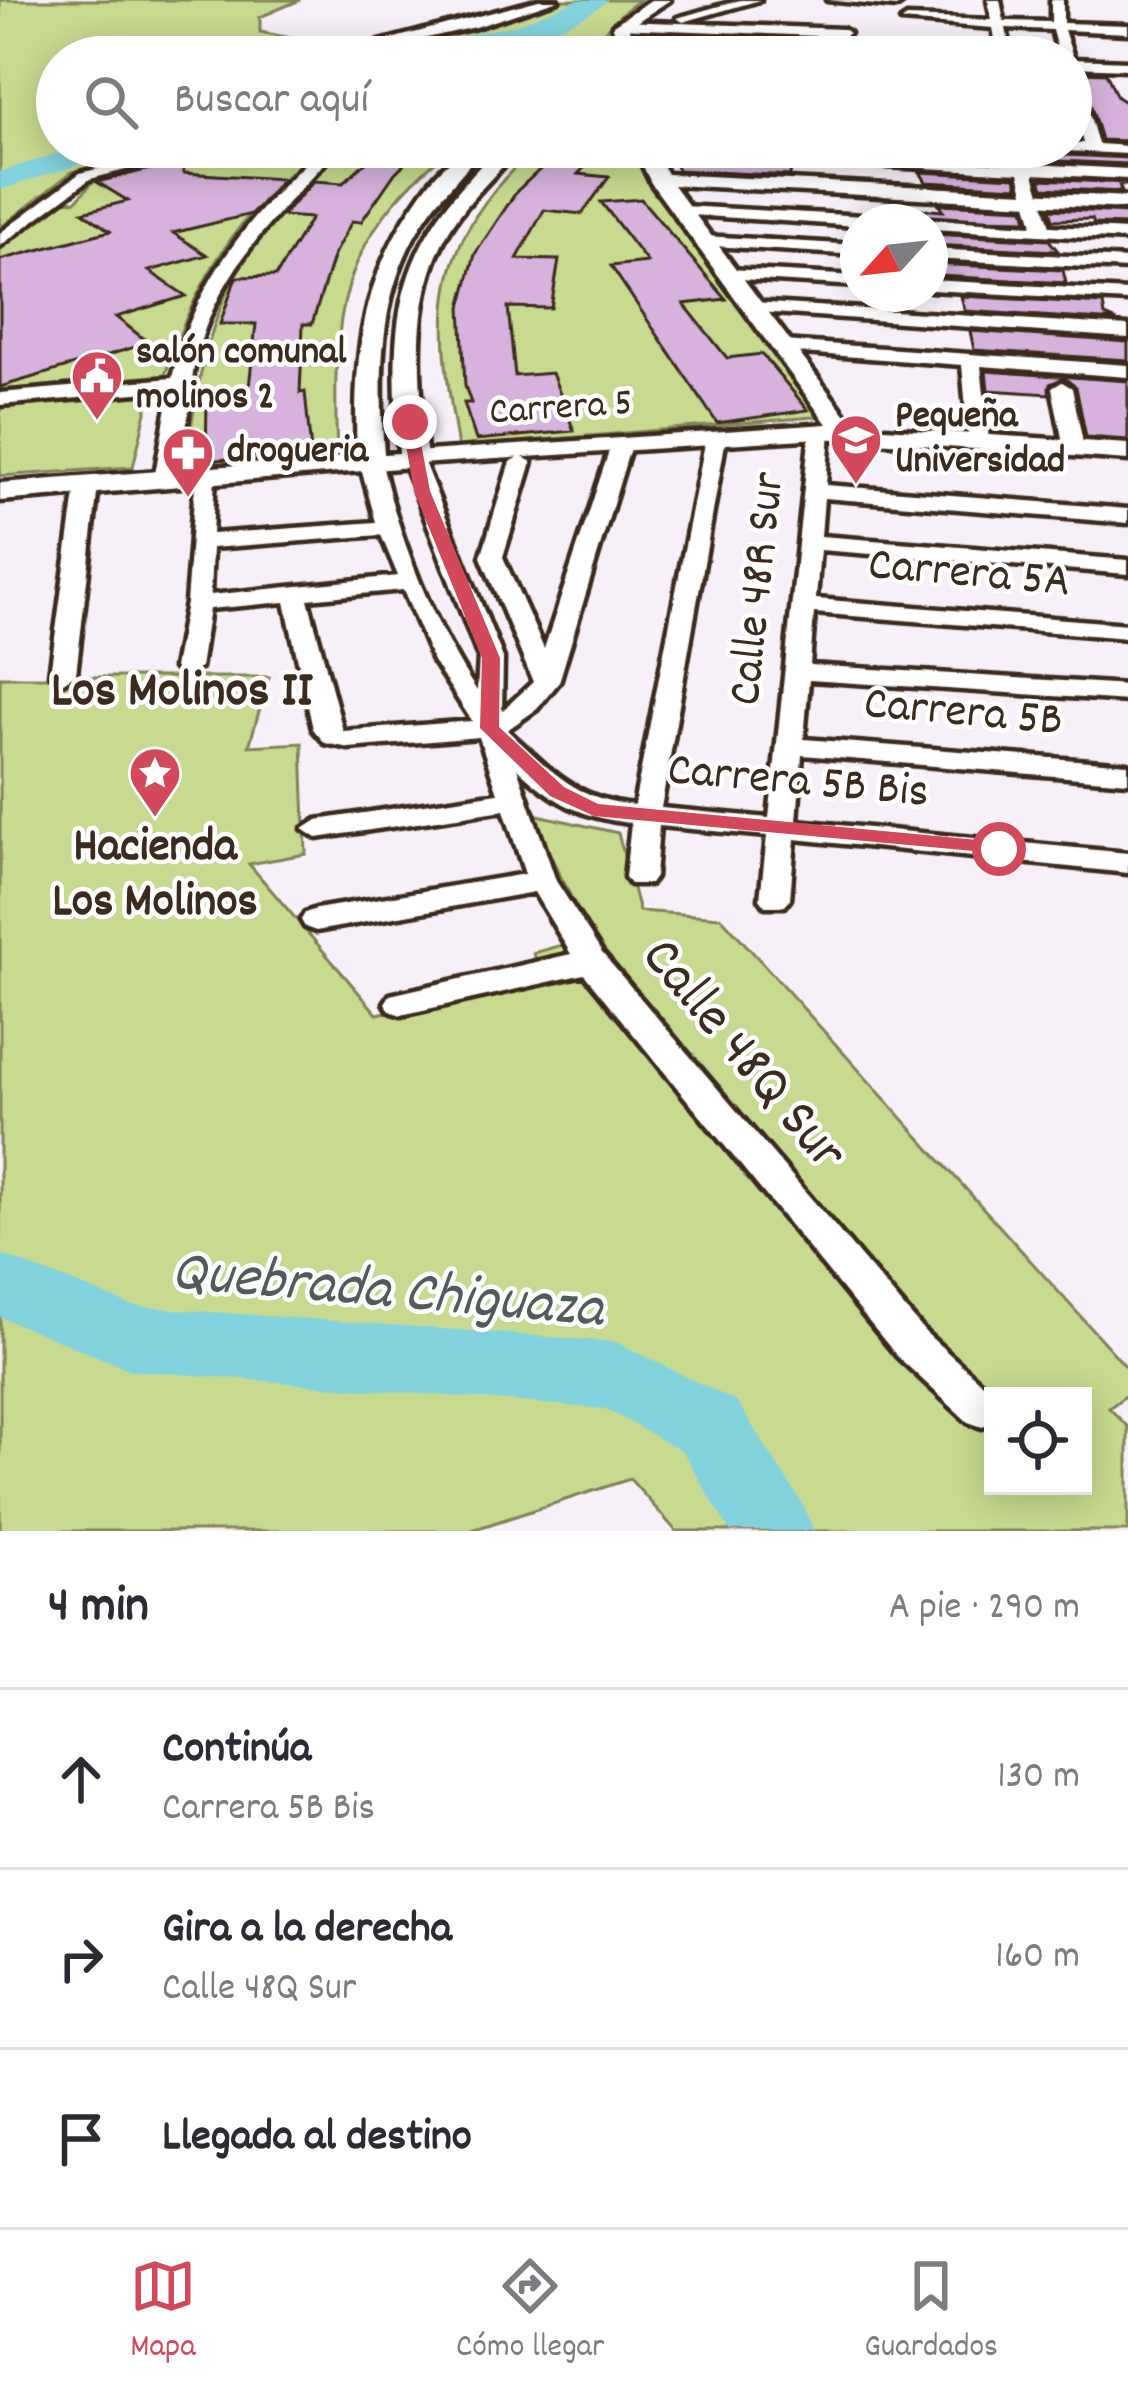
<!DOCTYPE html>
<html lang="es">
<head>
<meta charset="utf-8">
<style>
  :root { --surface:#fff; --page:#f7f7f7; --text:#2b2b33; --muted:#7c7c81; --line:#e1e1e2; --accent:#d1495b }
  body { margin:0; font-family:Dekko,sans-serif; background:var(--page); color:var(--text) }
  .controls { position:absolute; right:36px; bottom:36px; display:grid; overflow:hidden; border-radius:0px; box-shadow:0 6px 30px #0003 }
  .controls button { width:108px; height:108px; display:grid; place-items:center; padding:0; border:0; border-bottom:3px solid var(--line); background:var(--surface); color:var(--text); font:60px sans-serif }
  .compass { position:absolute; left:840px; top:204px; width:108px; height:108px; border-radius:50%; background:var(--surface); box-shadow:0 6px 30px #0003; rotate:243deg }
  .stop { position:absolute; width:36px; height:36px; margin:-27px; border:9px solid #d1495b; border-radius:50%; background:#fff }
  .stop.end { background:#d1495b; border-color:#fff; box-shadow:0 3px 12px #0008 }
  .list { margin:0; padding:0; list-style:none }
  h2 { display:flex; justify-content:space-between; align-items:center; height:156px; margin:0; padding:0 48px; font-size:51px }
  h2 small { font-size:39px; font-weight:400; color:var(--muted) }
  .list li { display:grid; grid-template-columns:78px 1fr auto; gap:36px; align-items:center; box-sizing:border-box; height:180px; padding:0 48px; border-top:3px solid var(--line) }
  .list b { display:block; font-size:45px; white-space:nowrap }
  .list p { margin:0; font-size:39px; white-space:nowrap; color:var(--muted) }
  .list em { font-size:39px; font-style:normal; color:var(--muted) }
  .icon { flex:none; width:66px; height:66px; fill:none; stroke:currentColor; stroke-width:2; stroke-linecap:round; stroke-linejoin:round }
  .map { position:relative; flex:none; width:1128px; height:1531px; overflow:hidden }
  .search { position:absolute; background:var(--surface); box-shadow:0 6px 30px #0003; left:36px; right:36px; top:36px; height:132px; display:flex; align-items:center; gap:30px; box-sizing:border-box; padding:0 42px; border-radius:66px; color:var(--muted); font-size:45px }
  .sheet { height:696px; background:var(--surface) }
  nav { display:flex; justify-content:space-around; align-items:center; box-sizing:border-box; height:168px; border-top:3px solid var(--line); background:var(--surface); font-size:33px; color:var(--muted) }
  nav a { display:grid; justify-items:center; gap:6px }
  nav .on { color:var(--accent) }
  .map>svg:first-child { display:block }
</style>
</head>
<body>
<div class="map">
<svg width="1128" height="1531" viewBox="0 0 1128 1531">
  <rect width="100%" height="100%" fill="#f7f0f8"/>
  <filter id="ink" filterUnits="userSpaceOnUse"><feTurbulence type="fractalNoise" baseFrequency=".00833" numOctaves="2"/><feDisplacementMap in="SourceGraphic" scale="24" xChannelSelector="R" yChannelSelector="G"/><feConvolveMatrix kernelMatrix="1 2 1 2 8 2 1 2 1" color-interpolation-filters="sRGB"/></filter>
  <g filter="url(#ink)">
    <path fill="#c7da8f" stroke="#818256" stroke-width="3" fill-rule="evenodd" d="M0 0H300L260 17V32L359 51 436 38 563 0H640C613 16 601 40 576 57H57V147H183L72 172 0 228Z
      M227 147H322C242 206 195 281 165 375L0 390V247L63 200 76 201 97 177Z
      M340 147H453C336 239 332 317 337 455L186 466C202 328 231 238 340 147Z
      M536 147H629L654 190 826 416 458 447C435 313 429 245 536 147Z
      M150 395 133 467 0 476V408Z
      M0 677H269L249 746 302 743 306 854 249 864 377 1014 545 978 533 953 591 937 529 813 618 833 639 911 721 917 1128 1369V1394L1109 1408 1128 1427V1531H676L630 1479 469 1531H0ZM993 1396H1083V1486H993Z"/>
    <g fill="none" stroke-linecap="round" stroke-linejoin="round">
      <path fill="#82d2dd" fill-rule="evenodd" d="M582 49 587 56 500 57 507 53Z"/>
      <path fill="#82d2dd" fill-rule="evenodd" d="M577 0H608C565 40 441 57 384 57L396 50 515 25Z
        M77 147H119L115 153 0 190V172Z
        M0 1254 133 1306 616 1342 737 1402 802 1503 814 1531H730L683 1452 606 1409 131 1370 0 1317Z"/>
    </g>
    <path fill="#d6b2dc" stroke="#3b2a1e" stroke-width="3" d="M1081 72 1106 73 1117 97 1128 104V141L1101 140Z
      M564 147H605L578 174 609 177 582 214 544 210 517 259 559 260 551 308 508 307 515 376 552 373 574 431 476 440 464 403H471L465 386 461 307 475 254 517 191Z
      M1031 147H1055L1066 155 1128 158V164L1035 160Z
      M381 148 417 151 395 173 361 222 352 221 334 254 312 324H303L300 393 305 392 311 452 206 461 207 399 248 396 256 324H220L236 277 276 276 311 218 282 216 314 181 343 183Z
      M674 159 791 165 790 176 678 170Z
      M183 161 184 173 283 179 252 214 173 233 207 255 149 271 186 296 116 317 149 343 0 387V260L110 231 83 212 128 201 97 182Z
      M920 172 1016 177 1018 187 926 182Z
      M1040 179 1128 183V185H1119L1122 192 1043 188Z
      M641 199 726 299 684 304 727 358 762 354 808 410 717 423 611 266 647 262 601 202Z
      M938 204 1024 208 1027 220 922 218 908 208 943 211Z
      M1050 209 1128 213V225L1094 224 1092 219 1053 220Z
      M930 234 1049 240 1058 251 930 245Z
      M930 264 1063 270 1066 283 939 276 930 274Z
      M961 296 1103 304 1105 316 1117 321 965 311Z
      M970 331 1128 342V360L974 350Z
      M986 371 1128 381V440L1086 437 1076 387 1064 378 1050 384 1049 394 988 390Z"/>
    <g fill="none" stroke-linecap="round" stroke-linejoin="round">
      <g stroke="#3b2a1e" stroke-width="9">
        <path id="minor" d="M539 0H558L476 27 359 53 353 49Z
          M740 0H760L683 22 677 18Z
          M827 0H898L902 3 896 7Z
          M988 0H1000L1004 21 1051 22V0H1063V23L1128 25V33L1064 30 1073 57 1071 59 1128 61V69L1071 67V57H1059L1052 30 1006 28 1012 57H998L993 28 901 21 907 17 992 20Z
          M621 21 843 29 849 33 843 37 617 28Z
          M620 41 936 53 943 57 615 48Z
          M1071 71 1078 75 1098 144 1128 146V154L1066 151 1059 147 1083 143 1071 99Z
          M189 147H215L90 179 0 246V233L80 173Z
          M323 147H339C280 213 218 268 196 358 187 397 189 448 173 485H157L154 480 170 390 0 405V393L172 378C194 283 252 211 323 147Z
          M637 147 1016 164 1012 147H1026L1032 164 1128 169V179L1034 174 1050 226 1128 230V240L930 229V222H923L930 219 1033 225 1019 173 643 153Z
          M682 206 883 217 891 222H858V226L676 214V208Z
          M704 236 858 245V255L698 245V237Z
          M930 249 1128 259V269L930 259Z
          M729 269 858 276V286L723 278 720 274Z
          M930 280 1128 291V301L930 290Z
          M753 302 1128 326V338L747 311 744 307Z
          M783 341 1128 365V377L981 366 989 441 979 447 969 441 962 365 776 351V343Z
          M1062 382 1072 388 1084 448 1074 454 1064 448 1052 388Z
          M820 425 830 431 826 485 1128 509V523L824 498 821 536 1128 560V574L820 550 816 599 1128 624V638L814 613 810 665 1128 685V701L809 680 804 739 1128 764V782L802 755 797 821 1128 853V873L795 839 790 899 785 906H765L760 899 767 836 659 826 655 877 650 884H630L625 877 631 823C582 818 553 802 517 768L556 881 602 953 925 1332 996 1396 993 1423 982 1427 968 1422 897 1356 584 974 401 1015 390 1011 385 1003 390 995 571 954 534 892 316 931 305 927 301 920 305 913 316 909 525 874 504 810 317 838 303 829 317 820 498 793 479 737 349 748 325 743 313 729 285 602 209 609 200 668 187 676 174 668 186 603 196 472 204 471 215 477 212 534 376 522 360 464 371 458 382 464C400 541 433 625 477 691L479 658 403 460 413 454 423 460 503 658 502 711 533 682 481 557 510 462 521 456 532 462 503 557 544 649 611 445 621 439 628 441 631 445 559 682 537 709 507 730C550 769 573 799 634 805L706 438 716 432 723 434 726 438 661 808 769 818 810 431ZM381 535 398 576 210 595 212 548ZM403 590 433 661 472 721 343 731 308 599Z
          M87 480 98 486 76 674 63 682 50 674 76 486Z"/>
      </g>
      <g stroke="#3b2a1e" stroke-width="9">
        <path id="tertiary" d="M634 147H652L667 174 1128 197V209L673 185 854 426 1128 444V460L820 438 404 465 400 460 413 452 827 424 651 183Z"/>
      </g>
      <g stroke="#3b2a1e" stroke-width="9">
        <path id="secondary" d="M651 0H670L629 27 631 57H613V25Z
          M499 147H520C500 171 477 191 458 217 407 288 419 378 427 460L423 466 0 501V483L357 456C353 361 361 279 417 200 428 184 444 162 462 155L472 161C455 183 434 202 420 227 378 295 379 377 384 454L399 453C389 312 394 249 499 147Z"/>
      </g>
      <use href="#minor" fill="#fff" fill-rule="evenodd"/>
      <use href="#tertiary" fill="#fff" fill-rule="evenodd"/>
      <use href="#secondary" fill="#fff" fill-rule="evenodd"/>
    </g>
  </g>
  <path fill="#d1495b" d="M410 417 417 422 430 491 500 658 499 727 564 787 598 804 999 842 1009 849 1006 854 594 816 550 796 480 728 482 658 414 491 402 422Z"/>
  <defs>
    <g id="civic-pin" transform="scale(2.7)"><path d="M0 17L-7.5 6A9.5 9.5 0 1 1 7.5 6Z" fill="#d1495b" stroke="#fff"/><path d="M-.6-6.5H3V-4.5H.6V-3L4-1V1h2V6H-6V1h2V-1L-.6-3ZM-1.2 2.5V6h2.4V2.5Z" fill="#fff"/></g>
    <g id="school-pin" transform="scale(2.7)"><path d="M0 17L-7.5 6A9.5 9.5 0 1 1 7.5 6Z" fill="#d1495b" stroke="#fff"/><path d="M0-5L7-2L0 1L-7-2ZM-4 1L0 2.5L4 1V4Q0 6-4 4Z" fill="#fff"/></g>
    <g id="pharmacy-pin" transform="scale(2.7)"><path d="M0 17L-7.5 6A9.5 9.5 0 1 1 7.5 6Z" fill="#d1495b" stroke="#fff"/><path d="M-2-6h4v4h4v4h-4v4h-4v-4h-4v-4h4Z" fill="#fff"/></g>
    <g id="sight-pin" transform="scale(2.7)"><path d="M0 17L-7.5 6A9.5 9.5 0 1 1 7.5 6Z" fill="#d1495b" stroke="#fff"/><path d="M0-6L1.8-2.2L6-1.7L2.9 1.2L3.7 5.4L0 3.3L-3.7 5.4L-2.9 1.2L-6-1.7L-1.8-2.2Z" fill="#fff"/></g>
  </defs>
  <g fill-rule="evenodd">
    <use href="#civic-pin" x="97" y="376"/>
    <use href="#school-pin" x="856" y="440"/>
    <use href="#pharmacy-pin" x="188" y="453"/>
    <use href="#sight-pin" x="155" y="773"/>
  </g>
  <g text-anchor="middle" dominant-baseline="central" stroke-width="9" stroke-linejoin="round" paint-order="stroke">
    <g font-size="39" font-weight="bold" fill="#3b2a1e" stroke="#fff" text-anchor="start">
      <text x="136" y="354">salón comunal<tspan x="136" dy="45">molinos 2</tspan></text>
      <text x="895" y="418">Pequeña<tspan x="895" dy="45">Universidad</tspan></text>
      <text x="227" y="453">drogueria</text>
    </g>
    <g font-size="39" fill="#3b2a1e" stroke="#fff">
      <text transform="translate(561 410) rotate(-4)">Carrera 5</text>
    </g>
    <g font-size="48" fill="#3b2a1e" stroke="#fff">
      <text transform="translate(969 576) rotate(5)">Carrera 5A</text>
      <text transform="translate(760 589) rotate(-84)">Calle 48R Sur</text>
      <text transform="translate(963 715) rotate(5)">Carrera 5B</text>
      <text transform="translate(798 784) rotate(5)">Carrera 5B Bis</text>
    </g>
    <g font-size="48" font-weight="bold" fill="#3b2a1e" stroke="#fff">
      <text x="155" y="849">Hacienda<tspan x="155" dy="55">Los Molinos</tspan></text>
    </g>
    <g font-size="51" font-weight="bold" fill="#3b2a1e" stroke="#fff">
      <text x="182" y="694">Los Molinos II</text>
    </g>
    <g font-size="57" fill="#3b2a1e" stroke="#fff">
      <text transform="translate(741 1057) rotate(50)">Calle 48Q Sur</text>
    </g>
    <g font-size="60" font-style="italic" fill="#505c57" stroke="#fff">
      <text transform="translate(387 1294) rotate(5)">Quebrada Chiguaza</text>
    </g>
  </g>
</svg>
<div class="controls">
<button><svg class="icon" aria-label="locate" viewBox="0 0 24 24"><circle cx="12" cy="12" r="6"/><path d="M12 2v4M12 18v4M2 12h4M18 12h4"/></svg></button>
</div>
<svg class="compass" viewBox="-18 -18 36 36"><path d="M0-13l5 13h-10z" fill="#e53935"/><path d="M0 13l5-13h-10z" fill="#7c7c81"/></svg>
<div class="stop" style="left:999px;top:849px"></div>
<div class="stop end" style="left:410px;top:422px"></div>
<div class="search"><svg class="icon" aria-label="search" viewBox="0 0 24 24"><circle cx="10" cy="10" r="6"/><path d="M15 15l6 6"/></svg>Buscar aquí</div>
</div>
<section class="sheet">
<h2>4 min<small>A pie · 290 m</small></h2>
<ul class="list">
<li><svg class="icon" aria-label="ahead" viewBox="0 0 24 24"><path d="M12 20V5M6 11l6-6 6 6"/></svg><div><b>Continúa</b><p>Carrera 5B Bis</p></div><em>130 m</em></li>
<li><svg class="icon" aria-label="right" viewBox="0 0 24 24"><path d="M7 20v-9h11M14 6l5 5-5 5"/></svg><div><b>Gira a la derecha</b><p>Calle 48Q Sur</p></div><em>160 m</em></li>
<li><svg class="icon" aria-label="arrive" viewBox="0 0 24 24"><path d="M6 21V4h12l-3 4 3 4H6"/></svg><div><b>Llegada al destino</b></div></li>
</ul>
</section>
<nav>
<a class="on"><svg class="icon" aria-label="map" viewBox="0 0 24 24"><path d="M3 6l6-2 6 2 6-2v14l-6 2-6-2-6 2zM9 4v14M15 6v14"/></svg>Mapa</a>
<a><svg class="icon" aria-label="directions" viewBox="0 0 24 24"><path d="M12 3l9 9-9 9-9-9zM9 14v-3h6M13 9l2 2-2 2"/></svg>Cómo llegar</a>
<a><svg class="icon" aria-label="saved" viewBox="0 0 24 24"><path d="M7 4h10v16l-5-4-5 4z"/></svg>Guardados</a>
</nav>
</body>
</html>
